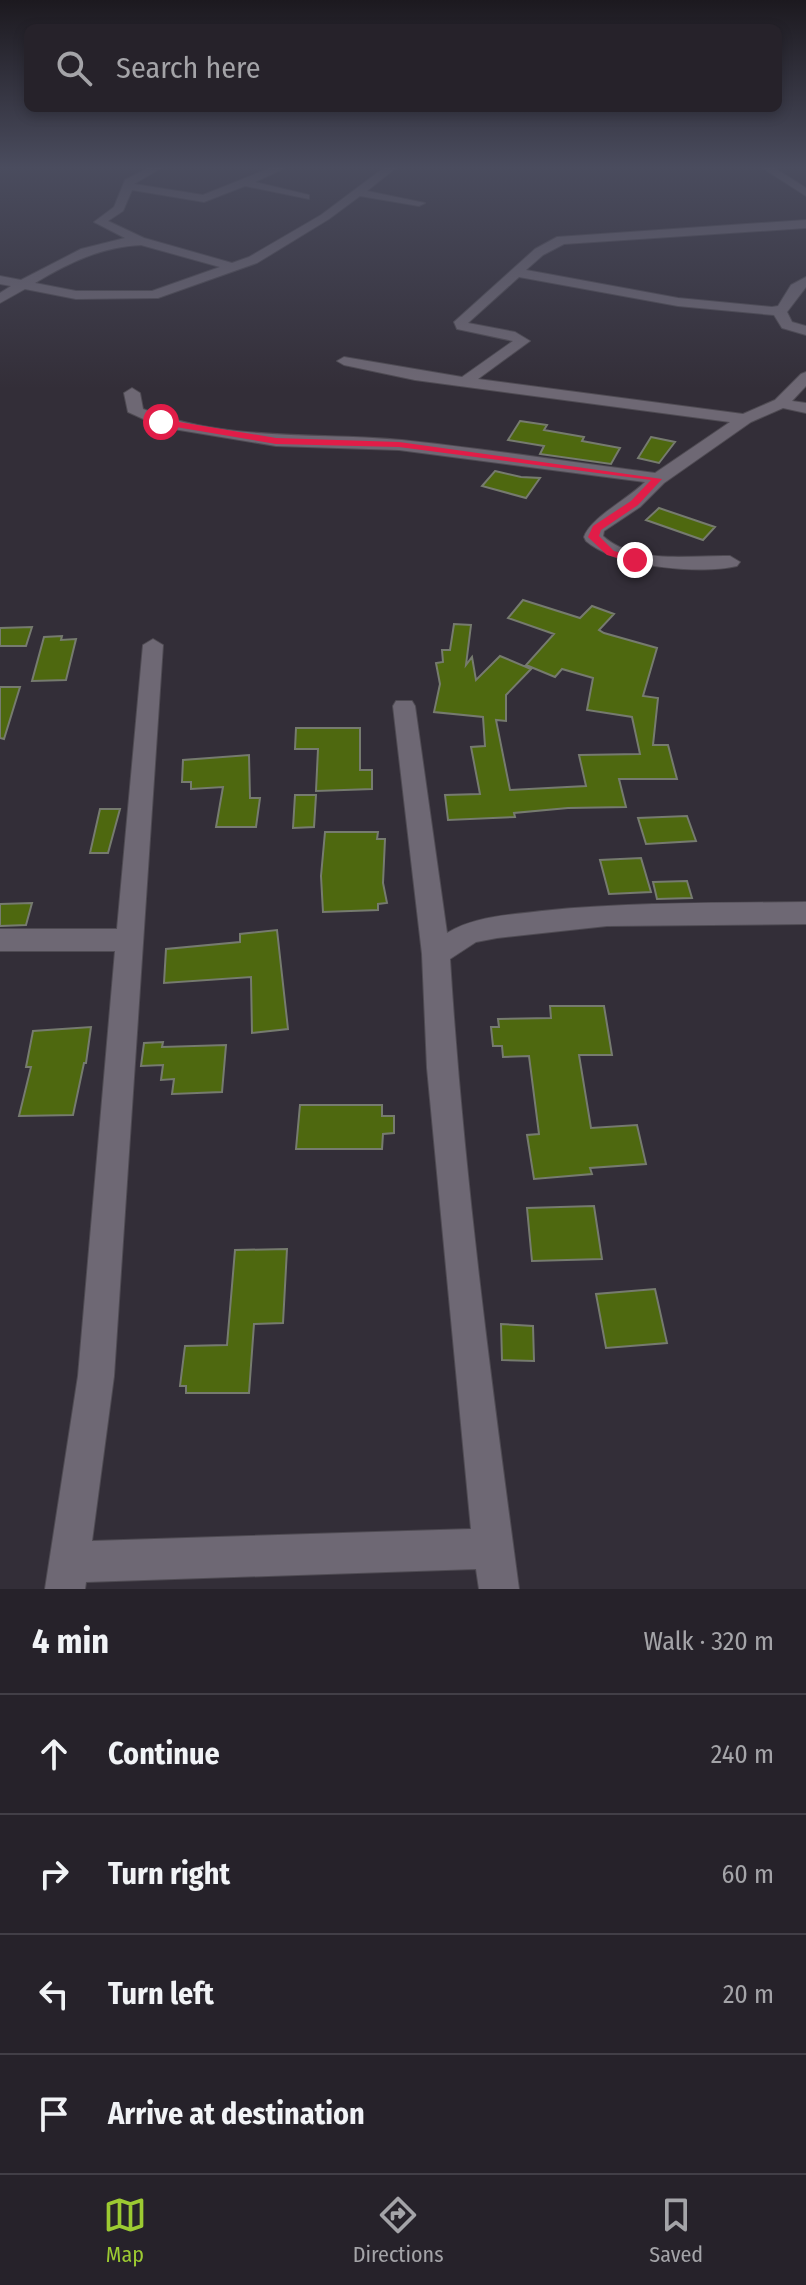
<!DOCTYPE html>
<html lang="en">
<head>
<meta charset="utf-8">
<style>
  :root { --surface:#26222a; --page:#2e2a32; --text:#f1f3f6; --muted:#a4a4a8; --line:#423f47; --accent:#9cca32 }
  body { margin:0; font-family:"Fira Sans Condensed",sans-serif; background:var(--page); color:var(--text) }
  .stop { position:absolute; width:24px; height:24px; margin:-18px; border:6px solid #e11d48; border-radius:50%; background:#fff }
  .stop.end { background:#e11d48; border-color:#fff; box-shadow:0 2px 8px #0008 }
  .list { margin:0; padding:0; list-style:none }
  h2 { display:flex; justify-content:space-between; align-items:center; height:104px; margin:0; padding:0 32px; font-size:34px }
  h2 small { font-size:26px; font-weight:400; color:var(--muted) }
  .list li { display:grid; grid-template-columns:52px 1fr auto; gap:24px; align-items:center; box-sizing:border-box; height:120px; padding:0 32px; border-top:2px solid var(--line) }
  .list b { display:block; font-size:30px; white-space:nowrap }
  .list em { font-size:26px; font-style:normal; color:var(--muted) }
  .icon { flex:none; width:44px; height:44px; fill:none; stroke:currentColor; stroke-width:2; stroke-linecap:round; stroke-linejoin:round }
  .map { position:relative; flex:none; width:806px; height:1589px; overflow:hidden }
  .search { position:absolute; background:var(--surface); box-shadow:0 4px 12px #0003; left:24px; right:24px; top:24px; height:88px; display:flex; align-items:center; gap:20px; box-sizing:border-box; padding:0 28px; border-radius:12px; color:var(--muted); font-size:30px }
  .sheet { height:584px; background:var(--surface) }
  nav { display:flex; justify-content:space-around; align-items:center; box-sizing:border-box; height:112px; border-top:2px solid var(--line); background:var(--surface); font-size:22px; color:var(--muted) }
  nav a { display:grid; justify-items:center; gap:4px }
  nav .on { color:var(--accent) }
  .map>svg:first-child { display:block }
</style>
</head>
<body>
<div class="map">
<svg width="806" height="1589" viewBox="0 0 806 1589">
  <rect width="100%" height="100%" fill="#332e38"/>
  <path fill="#4e680f" stroke="#767b6f" stroke-width="2" d="M520 421 547 425 544 430 584 437 582 441 620 448 611 464 540 454 544 446 508 440Z
    M651 437 675 442 659 463 638 458Z
    M495 471 521 477 540 478 526 498 482 486Z
    M659 508 715 527 703 540 646 520Z
    M523 600 580 618 592 606 614 614 599 630 604 633 657 648 643 696 658 698 653 745H668L677 779H619L626 807 568 808 514 813 515 817 448 820 445 795 480 794 471 747 485 746 483 717 434 712 440 684 436 663 443 662 442 650H450L454 624 471 625 466 665 472 657 476 680 500 656 531 669 506 695V721L496 720 510 790 586 786 579 755 640 754 632 717 587 710 593 678 562 669 555 677 526 665 554 634 508 618Z
    M32 627 26 646H0V628Z
    M62 636 61 640 76 639 66 680 32 681 44 637Z
    M0 687H20L4 739 0 738Z
    M296 728H360V770H372V789L316 791 318 749H295Z
    M249 755 250 798H260L256 827H216L223 787 191 789V782H182L183 760Z
    M295 795H316L314 827 293 828Z
    M100 809H120L108 853H90Z
    M687 816 696 841 646 844 638 818Z
    M325 832H378L377 839H385L383 883 387 903 378 904V910L323 912 321 876Z
    M641 858 651 892 609 894 600 860Z
    M687 881 692 898 657 899 653 882Z
    M32 903 26 925 0 926V904Z
    M277 930 288 1029 252 1033 251 977 164 983 166 949 240 942V934Z
    M550 1006H604L612 1055H579L591 1128 637 1125 646 1164 590 1168 592 1174 534 1179 527 1135 539 1134 529 1056 503 1057 502 1046H493L491 1027H499L498 1019 551 1018Z
    M91 1027 86 1063H84L73 1115 19 1116 31 1067H26L33 1031Z
    M163 1042 162 1047 226 1045 222 1092 172 1094 174 1079 161 1080 163 1065 141 1066 144 1043Z
    M300 1105H382V1116H394V1133L383 1134 382 1149H296Z
    M594 1206 602 1259 532 1261 527 1208Z
    M287 1249 283 1323 254 1324 249 1393H186V1386H180L185 1346 227 1345 235 1250Z
    M655 1289 667 1343 606 1348 596 1294Z
    M501 1324 533 1326 534 1361 502 1360Z"/>
  <g fill="none" stroke-linecap="round" stroke-linejoin="round">
    <g stroke="#4f4b53" stroke-width="2">
      <path id="minor" d="M150 167H163L134 184 203 195 273 167H287L255 182 309 195V199L245 186 204 202 132 190 123 211 108 221 144 238 232 263 249 257 321 215 385 167H397L367 191 425 203 419 206 360 196 329 219 257 263 158 298 76 299 25 289 0 303V293L11 286 0 284V276L21 280 81 249 125 238 94 222 114 207 125 180ZM141 245 220 267 152 291H76L35 283C68 263 101 247 141 245Z
        M761 167H773L806 188V196Z
        M806 220V228L564 244 543 255 526 270 678 298 772 307 778 306 791 285 806 277V287L787 312 792 322 806 326V335L782 328 774 315 678 306 519 277 468 323 515 332 530 341 478 379 743 414 775 400 801 374 806 372V386L792 401 806 403V413L783 408 751 422 664 483 640 507 604 531 603 536C635 565 689 555 730 556L740 562 737 566C699 575 616 567 586 541L584 537C590 518 628 499 645 482L399 450 276 446 161 427 128 412 124 393 132 388 140 393 143 409C225 442 316 432 402 440 486 449 570 462 655 473L730 422 415 380 344 365 337 361 344 357 462 377 513 341 457 329 454 322 535 249 557 237Z
        M153 639 163 645 114 1376 92 1541 471 1529 427 1068 422 954 393 706 396 701H412L415 706 447 933C475 916 509 915 542 911 630 902 718 903 806 902V924L607 926 497 938 476 942 450 959C463 1170 491 1380 519 1589H479L476 1569 86 1582 85 1589H45L78 1376 115 951H0V929H117L143 645Z"/>
    </g>
    <use href="#minor" fill="#6e6874" fill-rule="evenodd"/>
  </g>
  <linearGradient id="sky" x2="0" y2="1"><stop stop-color="#1c191f"/><stop offset="0.43" stop-color="#4a4c5e"/><stop offset="1" stop-color="#4a4c5e" stop-opacity="0"/></linearGradient>
  <rect width="806" height="389" fill="url(#sky)"/>
  <path fill="#e11d48" d="M161 419 276 438 399 442 662 479 638 505 601 530 599 536 614 551 639 557V562L635 563 607 555 588 537 593 526 631 501 651 480 399 447 276 444 158 424Z"/>
</svg>
<div class="stop" style="left:161px;top:422px"></div>
<div class="stop end" style="left:635px;top:560px"></div>
<div class="search"><svg class="icon" aria-label="search" viewBox="0 0 24 24"><circle cx="10" cy="10" r="6"/><path d="M15 15l6 6"/></svg>Search here</div>
</div>
<section class="sheet">
<h2>4 min<small>Walk · 320 m</small></h2>
<ul class="list">
<li><svg class="icon" aria-label="ahead" viewBox="0 0 24 24"><path d="M12 20V5M6 11l6-6 6 6"/></svg><div><b>Continue</b></div><em>240 m</em></li>
<li><svg class="icon" aria-label="right" viewBox="0 0 24 24"><path d="M7 20v-9h11M14 6l5 5-5 5"/></svg><div><b>Turn right</b></div><em>60 m</em></li>
<li><svg class="icon" aria-label="left" viewBox="0 0 24 24"><path d="M17 20v-9H6M10 6l-5 5 5 5"/></svg><div><b>Turn left</b></div><em>20 m</em></li>
<li><svg class="icon" aria-label="arrive" viewBox="0 0 24 24"><path d="M6 21V4h12l-3 4 3 4H6"/></svg><div><b>Arrive at destination</b></div></li>
</ul>
</section>
<nav>
<a class="on"><svg class="icon" aria-label="map" viewBox="0 0 24 24"><path d="M3 6l6-2 6 2 6-2v14l-6 2-6-2-6 2zM9 4v14M15 6v14"/></svg>Map</a>
<a><svg class="icon" aria-label="directions" viewBox="0 0 24 24"><path d="M12 3l9 9-9 9-9-9zM9 14v-3h6M13 9l2 2-2 2"/></svg>Directions</a>
<a><svg class="icon" aria-label="saved" viewBox="0 0 24 24"><path d="M7 4h10v16l-5-4-5 4z"/></svg>Saved</a>
</nav>
</body>
</html>
